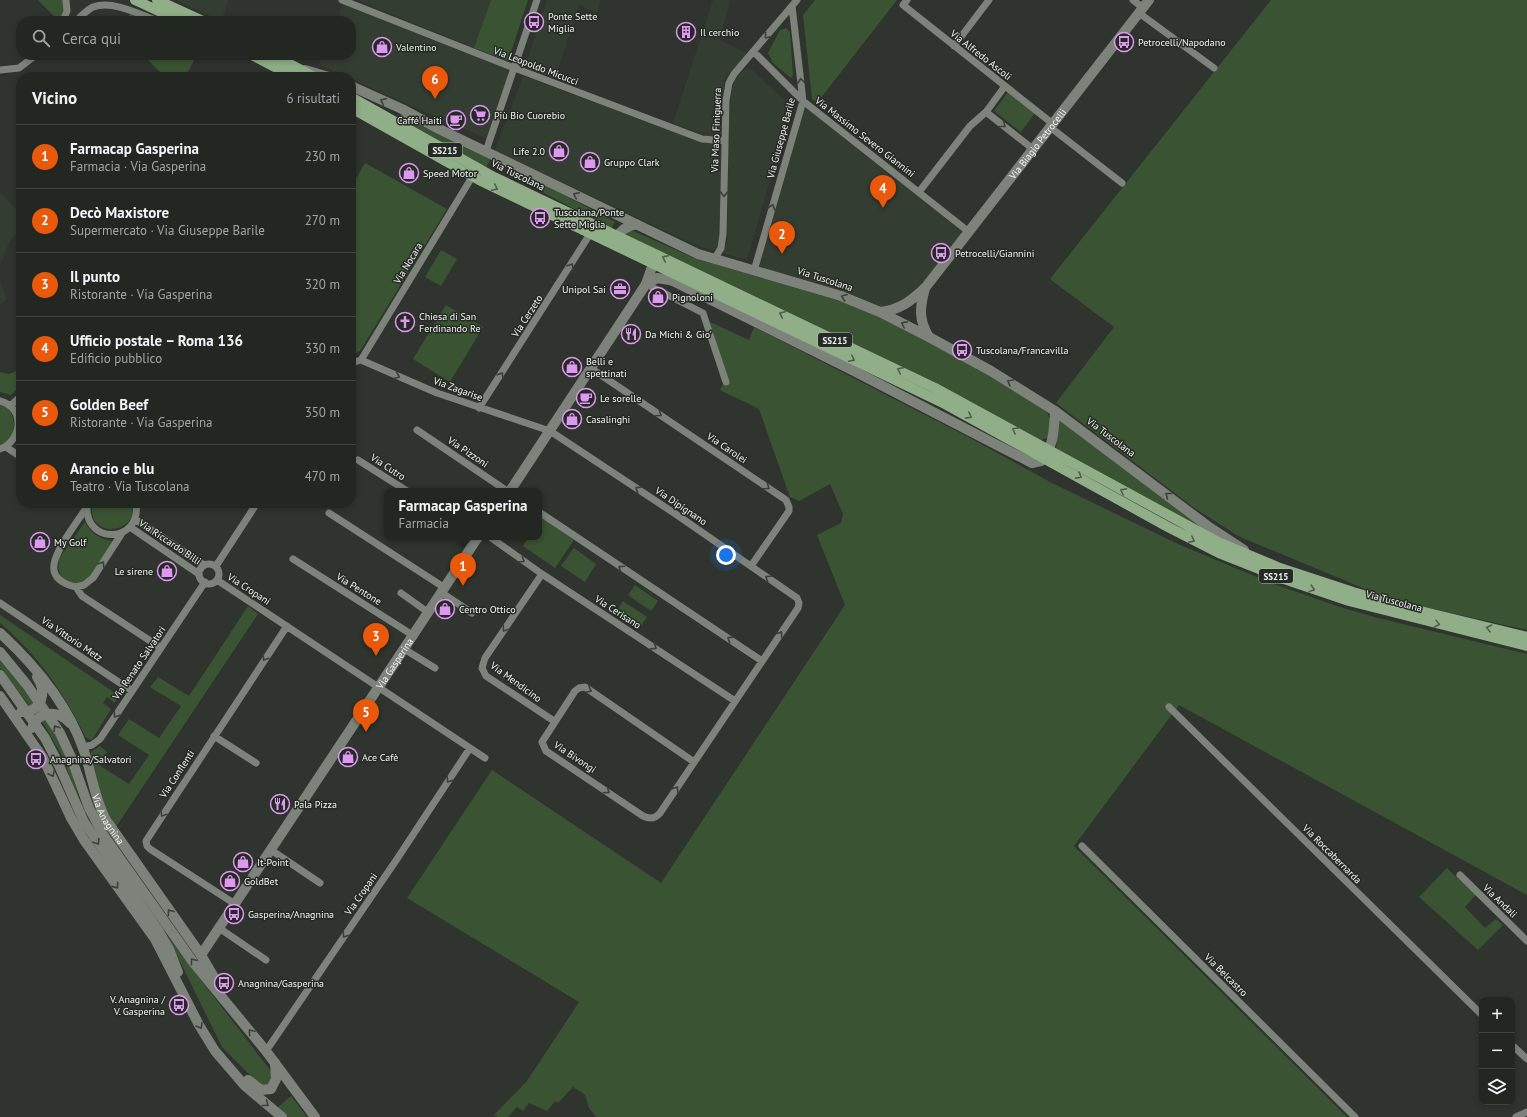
<!DOCTYPE html>
<html lang="it">
<head>
<meta charset="utf-8">
<style>
  :root { --surface:#232722; --page:#2f332f; --text:#f1f3f6; --muted:#a3a5a5; --line:#404440; --accent:#ea580c }
  body { margin:0; font-family:"PT Sans",sans-serif; background:var(--page); color:var(--text) }
  .controls { position:absolute; right:12px; bottom:12px; display:grid; overflow:hidden; border-radius:8px; box-shadow:0 2px 6px #0003 }
  .controls button { width:36px; height:36px; display:grid; place-items:center; padding:0; border:0; border-bottom:1px solid var(--line); background:var(--surface); color:var(--text); font:20px sans-serif }
  .you { position:absolute; left:726px; top:555px; width:14px; height:14px; margin:-10px; border:3px solid #fff; border-radius:50%; background:#1a73e8; box-shadow:0 0 0 6px #1a73e833 }
  .badge { display:grid; place-items:center; width:26px; height:26px; border-radius:50%; background:var(--accent); color:#fff; font-size:13px; font-weight:700 }
  .pin { position:absolute; translate:-50% -33px; filter:drop-shadow(0 1px 2px #0008) }
  .pin::after { content:''; position:absolute; top:21px; width:14px; height:12px; background:inherit; clip-path:polygon(0 0,100% 0,50% 100%) }
  .popup { position:absolute; left:384px; top:488px; width:158px; height:52px; box-sizing:border-box; display:grid; place-content:center; border-radius:8px; background:var(--surface); filter:drop-shadow(0 1px 3px #0005); font-size:13px; white-space:nowrap; color:var(--muted) }
  .popup b { font-size:15px; color:var(--text) }
  .popup::after { content:''; position:absolute; left:50%; top:100%; margin-left:-8px; border:8px solid transparent; border-top-color:var(--surface) }
  .list { margin:0; padding:0; list-style:none }
  h2 { display:flex; justify-content:space-between; align-items:center; height:52px; margin:0; padding:0 16px; font-size:17px }
  h2 small { font-size:13px; font-weight:400; color:var(--muted) }
  .list li { display:grid; grid-template-columns:26px 1fr auto; gap:12px; align-items:center; box-sizing:border-box; height:64px; padding:0 16px; border-top:1px solid var(--line) }
  .list b { display:block; font-size:15px; white-space:nowrap }
  .list p { margin:0; font-size:13px; white-space:nowrap; color:var(--muted) }
  .list em { font-size:13px; font-style:normal; color:var(--muted) }
  .icon { flex:none; width:22px; height:22px; fill:none; stroke:currentColor; stroke-width:2; stroke-linecap:round; stroke-linejoin:round }
  .map { position:relative; flex:none; width:1527px; height:1117px; overflow:hidden }
  .search { position:absolute; background:var(--surface); box-shadow:0 2px 6px #0003; left:16px; top:16px; width:340px; height:44px; display:flex; align-items:center; gap:10px; box-sizing:border-box; padding:0 14px; border-radius:16px; color:var(--muted); font-size:15px }
  .panel { position:absolute; background:var(--surface); box-shadow:0 2px 6px #0003; left:16px; top:72px; width:340px; height:436px; border-radius:16px }
  .map>svg:first-child { display:block }
</style>
</head>
<body>
<div class="map">
<svg width="1527" height="1117" viewBox="0 0 1527 1117">
  <rect width="100%" height="100%" fill="#2f342e"/>
  <path fill="#343d32" d="M176 0H229L221 21Z
    M357 0H491L474 48Z
    M547 0H601L597 13 579 5 555 79 525 67Z
    M713 0H730L720 40 748 54 724 79 723 138 708 136 673 123Z
    M343 4 510 70 487 139 351 79V77H347L319 65 323 55H351V21H336Z
    M752 69 791 107 747 260 723 253 727 242 729 120 731 93 736 77 744 70Z
    M523 76 705 143 721 145 720 235 719 243 715 251 695 245 495 151Z
    M806 108 964 233 918 289 899 304 883 307 874 306 759 268 803 112Z
    M0 192 19 212 20 229 9 243 0 265Z
    M0 282 7 299 0 305Z"/>
  <path fill="#3a5433" d="M38 0H63L64 10 59 21Z
    M491 0H528L508 61 474 48Z
    M815 0H897L817 103 812 99 803 15Z
    M1271 0H1527V630L1389 599 1238 536 1193 507 1056 403 1114 327 1050 279Z
    M131 13 155 21H124Z
    M786 28 790 32 793 75 791 78 773 63 768 53 780 30Z
    M143 55H197L185 77H165Z
    M1008 92 1035 113 1021 132 994 111Z
    M406 121 413 122 491 158 486 168 403 122Z
    M365 163 447 209 360 351 351 355V187Z
    M530 177 615 222 611 229 526 183Z
    M631 230 694 258 853 305 905 329 998 380 1047 412 1051 423 1048 438 1040 440 625 236Z
    M441 250 457 259 441 286 425 277Z
    M446 305 483 327 450 382 413 359Z
    M710 322 749 340 754 327 970 438 1052 483 1178 544 1271 583 1340 607 1378 618 1527 654V895L1179 705 1074 846 1347 1117H596L589 1108 585 1095 573 1087 558 1103 555 1101 547 1111 529 1103 523 1111 517 1107 508 1117H498L494 1115 527 1081 579 1002 407 898 492 770 661 883 845 605 817 535 841 523 843 514 830 484 799 501 790 497 759 409 720 390 727 376Z
    M21 369V385L11 395 0 392V372L9 374Z
    M0 405C13 409 14 419 15 431L6 442 0 445Z
    M1059 420 1205 527V531L1056 449Z
    M93 503H131C142 535 84 540 93 503Z
    M542 518 574 540 555 568 523 546 529 537H539V523Z
    M85 522C91 534 101 540 114 541L94 573 83 584C66 584 54 576 60 557Z
    M574 548 596 564 585 582 561 566Z
    M635 585 658 601 651 611 628 595Z
    M623 601 647 617 640 627 617 611Z
    M248 606 258 614 116 827 103 803 91 755V752L100 746 107 752 99 765 129 784 149 755 118 735 129 719 159 738 181 706 150 687 158 677 189 696Z
    M0 615 118 695 115 703 107 697 103 703 111 709 92 740 86 738C65 694 38 655 0 623Z
    M0 660C19 684 42 709 56 736 69 760 75 785 83 811L61 754 45 726 0 668Z
    M1447 868 1476 895 1465 907 1485 928 1496 919 1503 925 1478 950 1419 897Z
    M168 937 270 1070 272 1074 268 1086H261L222 1047Z
    M291 1096 307 1117H288L277 1108Z"/>
  <g fill="none" stroke-linecap="round" stroke-linejoin="round">
    <path stroke="#7d837b" stroke-width="7" d="M342 0 509 66 702 139 725 141
      M907 0 903 5 1053 124
      M1133 0 1143 8
      M1139 13 1214 68
      M63 21 67 11 66 0
      M76 21C81 16 87 10 93 7 113 0 139 14 158 21
      M954 46 989 0
      M754 52 803 101 969 232
      M0 70 19 68 36 55
      M1005 86 986 112 1033 149
      M396 126 401 119 415 116
      M1050 127 1122 183
      M486 151 537 0
      M919 192 970 126 986 112
      M714 260 721 248 723 234 726 101 729 83 734 74 797 0
      M754 271 803 101 792 6
      M646 284 703 313 726 382
      M361 360 437 393 550 431 677 515 797 598 799 603 798 608 660 813C655 819 649 819 643 816L546 751 542 742 575 691 579 688 585 687 694 762
      M361 360 472 177
      M351 363 361 360
      M592 369 786 500 789 507V511L751 566
      M0 401C26 408 22 441 0 449
      M10 406 21 396
      M479 408 590 234
      M417 430 507 491
      M6 447 21 457
      M358 460 407 491
      M87 506C85 546 142 543 136 503
      M87 507C80 517 73 527 66 538 53 559 43 579 76 587L84 585 93 578 122 533
      M539 512 762 661
      M329 513 445 588
      M135 519 204 565
      M130 527 199 574
      M490 537 542 574 735 701
      M293 559 414 636
      M199 574a10 10 0 1 1 20 0a10 10 0 1 1-20 0Z
      M216 566 257 503
      M542 574 485 658 482 668 486 676 554 721
      M217 580 485 758
      M76 587 82 596 161 648
      M401 593 429 613
      M442 593 472 613
      M0 603 132 691
      M404 649 435 668
      M1169 707 1482 1015
      M214 736 256 763
      M83 747 92 745 100 739 205 582
      M1082 846 1355 1117
      M271 850 320 883
      M1460 875 1527 941
      M235 904 150 849 147 846 146 841 287 626
      M219 928 266 960
      M1512 1045 1527 1059
      M266 1051 397 859 470 748
      M1516 1117 1527 1112"/>
    <g stroke="#7d837b" stroke-width="10">
      <path d="M305 70 329 77"/>
      <path d="M351 86 402 109 439 129 698 254 841 296 880 312 929 337 991 371 1055 411 1209 527 1244 550"/>
      <path d="M617 243C616 232 627 226 636 224"/>
      <path d="M671 280 852 370 1032 463 1041 461C1054 447 1054 429 1055 411"/>
      <path d="M646 284 657 278 676 281"/>
      <path d="M925 288C920 307 918 319 929 337"/>
      <path id="s1" d="M880 312C900 310 911 301 925 288L1149 0"/>
      <path d="M510 491 646 284 653 264"/>
      <path id="s2" d="M0 633C36 666 68 704 84 751 92 774 94 798 106 820L201 955 218 984"/>
      <path d="M0 652 27 685 60 733 71 757 89 808 104 836 193 962 266 1051 315 1117"/>
      <path d="M0 675 45 738 57 761 84 822 158 930 169 949 178 972"/>
      <path d="M0 696 43 758 71 818 84 840 155 939 199 1025 215 1051 245 1086 282 1117"/>
      <path d="M21 712C43 712 47 692 37 677"/>
      <path d="M32 728C39 710 58 710 70 723"/>
      <path id="s3" d="M201 955 478 537"/>
      <path d="M248 1080 261 1090 271 1089 276 1079 275 1063"/>
    </g>
    <path stroke="#90ae87" stroke-width="10" d="M135 0 180 21
      M157 0 203 21
      M252 55 294 77
      M273 55 314 77
      M351 97 494 177 935 388 1216 541 1280 568 1353 592 1408 608 1527 637
      M351 108 479 180 945 404 1168 527 1219 553 1284 579 1349 601 1527 646"/>
  </g>
  <defs><path id="oneway-chevron" d="M-2-3.5L2.5 0L-2 3.5" fill="none" stroke-width="1.6" stroke-linecap="round" stroke-linejoin="round"/></defs>
  <g stroke="#3b403a">
    <use href="#oneway-chevron" transform="translate(767 36) rotate(130)"/>
    <use href="#oneway-chevron" transform="translate(801 81) rotate(-95)"/>
    <use href="#oneway-chevron" transform="translate(383 101) rotate(-156)"/>
    <use href="#oneway-chevron" transform="translate(1003 125) rotate(38)"/>
    <use href="#oneway-chevron" transform="translate(724 194) rotate(91)"/>
    <use href="#oneway-chevron" transform="translate(576 195) rotate(-154)"/>
    <use href="#oneway-chevron" transform="translate(772 207) rotate(-74)"/>
    <use href="#oneway-chevron" transform="translate(571 266) rotate(-58)"/>
    <use href="#oneway-chevron" transform="translate(844 297) rotate(-159)"/>
    <use href="#oneway-chevron" transform="translate(904 324) rotate(-153)"/>
    <use href="#oneway-chevron" transform="translate(501 375) rotate(-57)"/>
    <use href="#oneway-chevron" transform="translate(397 376) rotate(23)"/>
    <use href="#oneway-chevron" transform="translate(1010 382) rotate(-149)"/>
    <use href="#oneway-chevron" transform="translate(659 414) rotate(34)"/>
    <use href="#oneway-chevron" transform="translate(767 487) rotate(34)"/>
    <use href="#oneway-chevron" transform="translate(638 489) rotate(-147)"/>
    <use href="#oneway-chevron" transform="translate(1168 495) rotate(-142)"/>
    <use href="#oneway-chevron" transform="translate(522 560) rotate(35)"/>
    <use href="#oneway-chevron" transform="translate(102 564) rotate(-57)"/>
    <use href="#oneway-chevron" transform="translate(621 568) rotate(-146)"/>
    <use href="#oneway-chevron" transform="translate(768 578) rotate(-145)"/>
    <use href="#oneway-chevron" transform="translate(505 629) rotate(124)"/>
    <use href="#oneway-chevron" transform="translate(780 634) rotate(-56)"/>
    <use href="#oneway-chevron" transform="translate(730 639) rotate(-147)"/>
    <use href="#oneway-chevron" transform="translate(654 647) rotate(33)"/>
    <use href="#oneway-chevron" transform="translate(265 658) rotate(123)"/>
    <use href="#oneway-chevron" transform="translate(589 690) rotate(27)"/>
    <use href="#oneway-chevron" transform="translate(116 715) rotate(124)"/>
    <use href="#oneway-chevron" transform="translate(56 728) rotate(-122)"/>
    <use href="#oneway-chevron" transform="translate(52 774) rotate(63)"/>
    <use href="#oneway-chevron" transform="translate(449 780) rotate(123)"/>
    <use href="#oneway-chevron" transform="translate(676 789) rotate(-56)"/>
    <use href="#oneway-chevron" transform="translate(607 791) rotate(34)"/>
    <use href="#oneway-chevron" transform="translate(163 814) rotate(123)"/>
    <use href="#oneway-chevron" transform="translate(97 842) rotate(57)"/>
    <use href="#oneway-chevron" transform="translate(116 886) rotate(55)"/>
    <use href="#oneway-chevron" transform="translate(170 912) rotate(-126)"/>
    <use href="#oneway-chevron" transform="translate(345 935) rotate(124)"/>
    <use href="#oneway-chevron" transform="translate(193 961) rotate(-127)"/>
    <use href="#oneway-chevron" transform="translate(200 1026) rotate(60)"/>
    <use href="#oneway-chevron" transform="translate(251 1032) rotate(-130)"/>
    <use href="#oneway-chevron" transform="translate(266 1104) rotate(38)"/>
  </g>
  <g stroke="#505f4c">
    <use href="#oneway-chevron" transform="translate(495 188) rotate(26)"/>
    <use href="#oneway-chevron" transform="translate(665 258) rotate(-154)"/>
    <use href="#oneway-chevron" transform="translate(782 314) rotate(-155)"/>
    <use href="#oneway-chevron" transform="translate(852 359) rotate(26)"/>
    <use href="#oneway-chevron" transform="translate(900 370) rotate(-154)"/>
    <use href="#oneway-chevron" transform="translate(969 416) rotate(28)"/>
    <use href="#oneway-chevron" transform="translate(1015 430) rotate(-151)"/>
    <use href="#oneway-chevron" transform="translate(1079 476) rotate(29)"/>
    <use href="#oneway-chevron" transform="translate(1123 491) rotate(-151)"/>
    <use href="#oneway-chevron" transform="translate(1192 540) rotate(27)"/>
    <use href="#oneway-chevron" transform="translate(1312 589) rotate(18)"/>
    <use href="#oneway-chevron" transform="translate(1437 624) rotate(14)"/>
    <use href="#oneway-chevron" transform="translate(1489 628) rotate(-166)"/>
  </g>
  <defs>
    <g id="bus-ring" transform="scale(1)"><circle r="9.5" fill="#252a24" stroke="#df98f2" stroke-width="1.5"/><path d="M-5-6H5V4H4V6H2V4H-2V6H-4V4H-5ZM-3.5-4V0h7V-4ZM-3.5 1.2v1.5H-2V1.2ZM2 1.2v1.5H3.5V1.2Z" fill="#df98f2"/></g>
    <g id="building-ring" transform="scale(1)"><circle r="9.5" fill="#252a24" stroke="#df98f2" stroke-width="1.5"/><path d="M-4-6H4V6H1V3H-1V6H-4ZM-2.5-4.3h1.7v1.8h-1.7ZM.8-4.3h1.7v1.8H.8ZM-2.5-1h1.7V.8h-1.7ZM.8-1h1.7V.8H.8Z" fill="#df98f2"/></g>
    <g id="shop-ring" transform="scale(1)"><circle r="9.5" fill="#252a24" stroke="#df98f2" stroke-width="1.5"/><path d="M-5-2.5h2.3a2.7 3.5 0 0 1 5.4 0H5L5.5 6h-11ZM-1.5-2.5h3a1.5 2.3 0 0 0-3 0Z" fill="#df98f2"/></g>
    <g id="supermarket-ring" transform="scale(1)"><circle r="9.5" fill="#252a24" stroke="#df98f2" stroke-width="1.5"/><path d="M-6-5.5h2.5l.6 2H6L4.5 2H-2.5L-4.4-4H-6ZM-1.5 3.2a1.3 1.3 0 1 0 .1 0ZM3 3.2a1.3 1.3 0 1 0 .1 0Z" fill="#df98f2"/></g>
    <g id="cafe-ring" transform="scale(1)"><circle r="9.5" fill="#252a24" stroke="#df98f2" stroke-width="1.5"/><path d="M-5.5-4.5H6V0H3Q3 3.5 0 3.5H-2.5Q-5.5 3.5-5.5 0ZM3-3.2v2h1.7v-2ZM-6 4.5H4V6H-6Z" fill="#df98f2"/></g>
    <g id="office-ring" transform="scale(1)"><circle r="9.5" fill="#252a24" stroke="#df98f2" stroke-width="1.5"/><path d="M-6-3h4V-5.5h4V-3h4V5H-6ZM-1-4.5V-3h2v-1.5ZM-6 0V1H6V0Z" fill="#df98f2"/></g>
    <g id="church-ring" transform="scale(1)"><circle r="9.5" fill="#252a24" stroke="#df98f2" stroke-width="1.5"/><path d="M-1.2-6h2.4v3.5h3.3v2.4h-3.3V6h-2.4V-.1h-3.3v-2.4h3.3Z" fill="#df98f2"/></g>
    <g id="restaurant-ring" transform="scale(1)"><circle r="9.5" fill="#252a24" stroke="#df98f2" stroke-width="1.5"/><path d="M-5-6h1v4h1v-4h1v4h1v-4h1v5L-1.5 .5V6h-2V.5L-5-1ZM5-6V6H3V1.5H1.5Q1.5-4 5-6Z" fill="#df98f2"/></g>
  </defs>
  <g fill-rule="evenodd">
    <use href="#bus-ring" x="534" y="22"/>
    <use href="#building-ring" x="686" y="32"/>
    <use href="#bus-ring" x="1124" y="42"/>
    <use href="#shop-ring" x="382" y="47"/>
    <use href="#supermarket-ring" x="480" y="115"/>
    <use href="#cafe-ring" x="456" y="120"/>
    <use href="#shop-ring" x="559" y="151"/>
    <use href="#shop-ring" x="590" y="162"/>
    <use href="#shop-ring" x="409" y="173"/>
    <use href="#bus-ring" x="540" y="218"/>
    <use href="#bus-ring" x="941" y="253"/>
    <use href="#office-ring" x="620" y="289"/>
    <use href="#shop-ring" x="658" y="297"/>
    <use href="#church-ring" x="405" y="322"/>
    <use href="#restaurant-ring" x="631" y="334"/>
    <use href="#bus-ring" x="962" y="350"/>
    <use href="#shop-ring" x="572" y="367"/>
    <use href="#cafe-ring" x="586" y="398"/>
    <use href="#shop-ring" x="572" y="419"/>
    <use href="#shop-ring" x="40" y="542"/>
    <use href="#shop-ring" x="167" y="571"/>
    <use href="#shop-ring" x="445" y="609"/>
    <use href="#shop-ring" x="348" y="757"/>
    <use href="#bus-ring" x="36" y="759"/>
    <use href="#restaurant-ring" x="280" y="804"/>
    <use href="#shop-ring" x="243" y="862"/>
    <use href="#shop-ring" x="230" y="881"/>
    <use href="#bus-ring" x="234" y="914"/>
    <use href="#bus-ring" x="224" y="983"/>
    <use href="#bus-ring" x="179" y="1005"/>
  </g>
  <g text-anchor="middle" dominant-baseline="central" stroke-width="3" stroke-linejoin="round" paint-order="stroke">
    <g fill="#252a24" stroke="#b4b8b4" stroke-width="1">
      <rect x="428" y="143" width="34" height="14" rx="3"/>
      <rect x="818" y="333" width="34" height="14" rx="3"/>
      <rect x="1259" y="569" width="34" height="14" rx="3"/>
    </g>
    <g font-size="9" font-weight="bold" fill="#f2f5f1">
      <text x="445" y="150">SS215</text>
      <text x="835" y="340">SS215</text>
      <text x="1276" y="576">SS215</text>
    </g>
    <g font-size="10" fill="#f2f5f1" stroke="#252a24" text-anchor="start">
      <text x="548" y="16">Ponte Sette<tspan x="548" dy="12">Miglia</tspan></text>
      <text x="700" y="32">Il cerchio</text>
      <text x="1138" y="42">Petrocelli/Napodano</text>
      <text x="396" y="47">Valentino</text>
      <text x="494" y="115">Più Bio Cuorebio</text>
      <text x="442" y="120" text-anchor="end">Caffé Haiti</text>
      <text x="545" y="151" text-anchor="end">Life 2.0</text>
      <text x="604" y="162">Gruppo Clark</text>
      <text x="423" y="173">Speed Motor</text>
      <text x="554" y="212">Tuscolana/Ponte<tspan x="554" dy="12">Sette Miglia</tspan></text>
      <text x="955" y="253">Petrocelli/Giannini</text>
      <text x="606" y="289" text-anchor="end">Unipol Sai</text>
      <text x="672" y="297">Pignoloni</text>
      <text x="419" y="316">Chiesa di San<tspan x="419" dy="12">Ferdinando Re</tspan></text>
      <text x="645" y="334">Da Michi &amp; Gio'</text>
      <text x="976" y="350">Tuscolana/Francavilla</text>
      <text x="586" y="361">Belli e<tspan x="586" dy="12">spettinati</tspan></text>
      <text x="600" y="398">Le sorelle</text>
      <text x="586" y="419">Casalinghi</text>
      <text x="54" y="542">My Golf</text>
      <text x="153" y="571" text-anchor="end">Le sirene</text>
      <text x="459" y="609">Centro Ottico</text>
      <text x="362" y="757">Ace Cafè</text>
      <text x="50" y="759">Anagnina/Salvatori</text>
      <text x="294" y="804">Pala Pizza</text>
      <text x="257" y="862">It-Point</text>
      <text x="244" y="881">GoldBet</text>
      <text x="248" y="914">Gasperina/Anagnina</text>
      <text x="238" y="983">Anagnina/Gasperina</text>
      <text x="165" y="999" text-anchor="end">V. Anagnina /<tspan x="165" dy="12">V. Gasperina</tspan></text>
    </g>
    <g font-size="10" fill="#f2f5f1" stroke="#252a24">
      <text transform="translate(981 55) rotate(38)">Via Alfredo Ascoli</text>
      <text transform="translate(536 66) rotate(21)">Via Leopoldo Micucci</text>
      <text transform="translate(716 130) rotate(-88)">Via Maso Finiguerra</text>
      <text transform="translate(865 137) rotate(38)">Via Massimo Severo Giannini</text>
      <text transform="translate(781 138) rotate(-75)">Via Giuseppe Barile</text>
      <text stroke="none"><textPath href="#s1" startOffset="235">Via Biagio Petrocelli</textPath></text>
      <text transform="translate(518 175) rotate(26)">Via Tuscolana</text>
      <text transform="translate(408 263) rotate(-59)">Via Nocara</text>
      <text transform="translate(825 279) rotate(18)">Via Tuscolana</text>
      <text transform="translate(527 316) rotate(-57)">Via Cerzeto</text>
      <text transform="translate(458 389) rotate(20)">Via Zagarise</text>
      <text transform="translate(1111 437) rotate(37)">Via Tuscolana</text>
      <text transform="translate(727 448) rotate(34)">Via Carolei</text>
      <text transform="translate(468 452) rotate(34)">Via Pizzoni</text>
      <text transform="translate(388 467) rotate(33)">Via Cutro</text>
      <text transform="translate(681 506) rotate(34)">Via Dipignano</text>
      <text transform="translate(170 542) rotate(34)">Via Riccardo Billi</text>
      <text transform="translate(249 589) rotate(33)">Via Cropani</text>
      <text transform="translate(359 589) rotate(32)">Via Pentone</text>
      <text transform="translate(1394 601) rotate(15)">Via Tuscolana</text>
      <text transform="translate(618 612) rotate(33)">Via Cerisano</text>
      <text transform="translate(72 639) rotate(34)">Via Vittorio Metz</text>
      <text transform="translate(139 663) rotate(-56)">Via Renato Salvatori</text>
      <text stroke="none"><textPath href="#s3" startOffset="350">Via Gasperina</textPath></text>
      <text transform="translate(516 682) rotate(36)">Via Mendicino</text>
      <text transform="translate(575 757) rotate(34)">Via Bivongi</text>
      <text transform="translate(177 774) rotate(-57)">Via Conflenti</text>
      <text stroke="none"><textPath href="#s2" startOffset="219">Via Anagnina</textPath></text>
      <text transform="translate(1332 854) rotate(45)">Via Roccabernarda</text>
      <text transform="translate(361 894) rotate(-55)">Via Cropani</text>
      <text transform="translate(1500 901) rotate(44)">Via Andali</text>
      <text transform="translate(1226 975) rotate(45)">Via Belcastro</text>
    </g>
  </g>
</svg>
<div class="controls">
<button>+</button>
<button>−</button>
<button><svg class="icon" aria-label="layers" viewBox="0 0 24 24"><path d="M12 4l9 5-9 5-9-5zM3 14l9 5 9-5"/></svg></button>
</div>
<div class="you"></div>
<div class="pin badge" style="left:463px;top:586px">1</div>
<div class="popup"><b>Farmacap Gasperina</b>Farmacia</div>
<div class="pin badge" style="left:782px;top:254px">2</div>
<div class="pin badge" style="left:376px;top:656px">3</div>
<div class="pin badge" style="left:883px;top:208px">4</div>
<div class="pin badge" style="left:366px;top:732px">5</div>
<div class="pin badge" style="left:435px;top:99px">6</div>
<div class="search"><svg class="icon" aria-label="search" viewBox="0 0 24 24"><circle cx="10" cy="10" r="6"/><path d="M15 15l6 6"/></svg>Cerca qui</div>
<section class="panel">
<h2>Vicino<small>6 risultati</small></h2>
<ul class="list">
<li><span class="badge">1</span><div><b>Farmacap Gasperina</b><p>Farmacia · Via Gasperina</p></div><em>230 m</em></li>
<li><span class="badge">2</span><div><b>Decò Maxistore</b><p>Supermercato · Via Giuseppe Barile</p></div><em>270 m</em></li>
<li><span class="badge">3</span><div><b>Il punto</b><p>Ristorante · Via Gasperina</p></div><em>320 m</em></li>
<li><span class="badge">4</span><div><b>Ufficio postale – Roma 136</b><p>Edificio pubblico</p></div><em>330 m</em></li>
<li><span class="badge">5</span><div><b>Golden Beef</b><p>Ristorante · Via Gasperina</p></div><em>350 m</em></li>
<li><span class="badge">6</span><div><b>Arancio e blu</b><p>Teatro · Via Tuscolana</p></div><em>470 m</em></li>
</ul>
</section>
</div>
</body>
</html>
